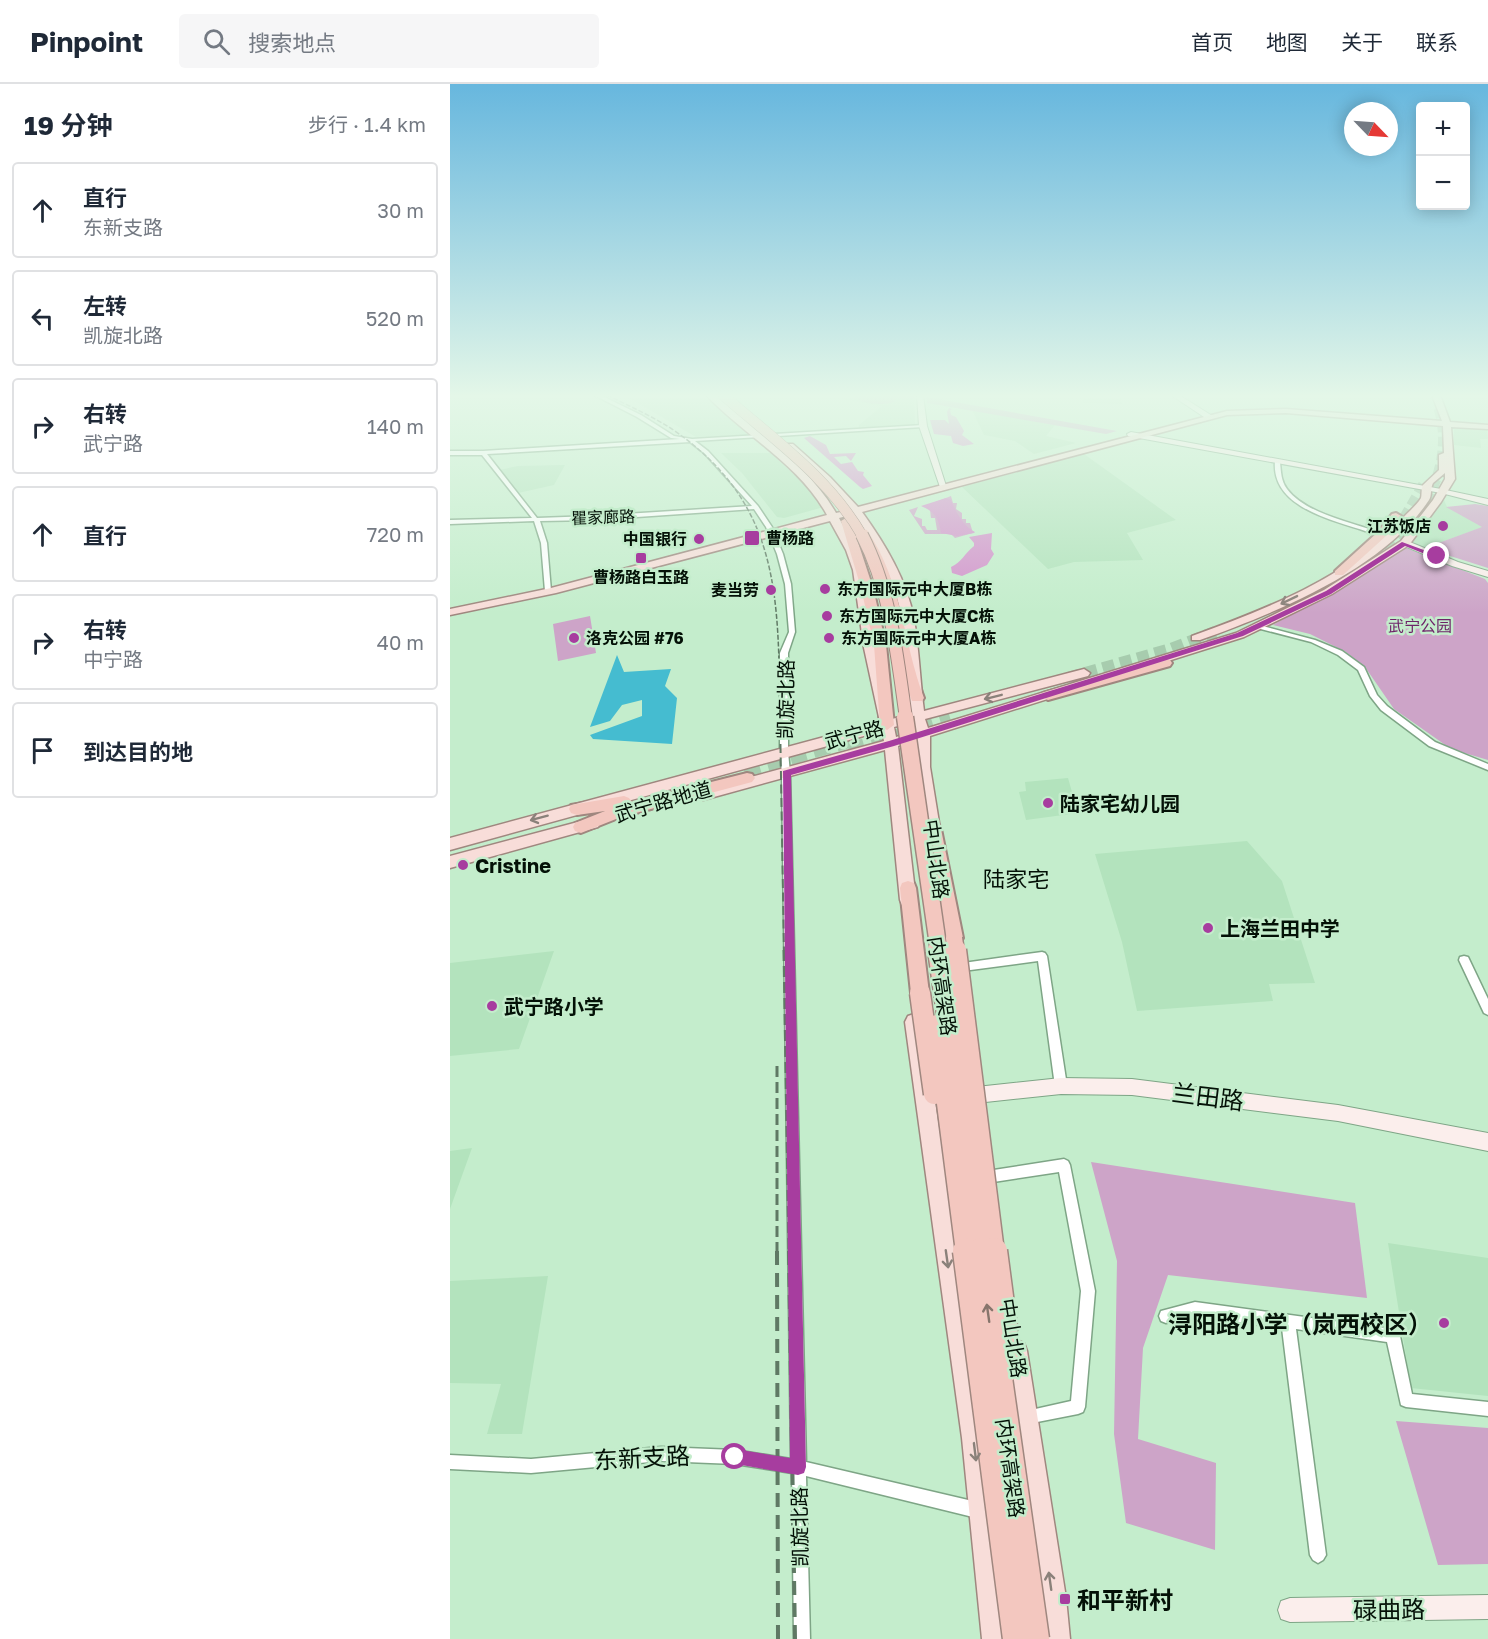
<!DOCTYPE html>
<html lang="zh">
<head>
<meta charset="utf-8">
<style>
  :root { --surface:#fff; --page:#f6f6f7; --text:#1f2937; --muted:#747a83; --line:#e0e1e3 }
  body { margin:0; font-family:"Golos Text","Noto Sans SC",sans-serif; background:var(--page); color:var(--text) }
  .controls { position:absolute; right:18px; top:18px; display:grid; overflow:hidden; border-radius:6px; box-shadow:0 3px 15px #0003 }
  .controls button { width:54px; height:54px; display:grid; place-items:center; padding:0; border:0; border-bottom:2px solid var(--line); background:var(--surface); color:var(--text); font:30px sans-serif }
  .compass { position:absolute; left:894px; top:18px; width:54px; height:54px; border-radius:50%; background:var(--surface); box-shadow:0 3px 15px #0003; rotate:115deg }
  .stop { position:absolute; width:18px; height:18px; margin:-14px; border:4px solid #a73d9f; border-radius:50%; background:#fff }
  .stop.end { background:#a73d9f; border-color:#fff; box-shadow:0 2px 6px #0008 }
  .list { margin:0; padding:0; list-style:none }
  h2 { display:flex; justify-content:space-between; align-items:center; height:78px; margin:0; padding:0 24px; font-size:26px }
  h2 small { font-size:20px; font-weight:400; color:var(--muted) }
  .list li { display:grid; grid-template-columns:39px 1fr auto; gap:18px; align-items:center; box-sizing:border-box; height:96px; margin:0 12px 12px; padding:0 12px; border:2px solid var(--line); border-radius:6px }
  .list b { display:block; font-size:22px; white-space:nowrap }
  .list p { margin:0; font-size:20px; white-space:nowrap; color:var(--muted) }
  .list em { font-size:20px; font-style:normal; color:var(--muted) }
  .icon { flex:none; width:33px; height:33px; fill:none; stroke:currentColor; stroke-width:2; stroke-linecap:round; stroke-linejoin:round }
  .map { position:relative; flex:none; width:1038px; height:1555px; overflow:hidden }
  header { display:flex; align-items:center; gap:36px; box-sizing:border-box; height:84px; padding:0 30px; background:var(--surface); border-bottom:2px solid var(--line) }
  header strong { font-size:28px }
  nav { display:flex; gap:33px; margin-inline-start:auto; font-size:21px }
  .search { width:420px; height:54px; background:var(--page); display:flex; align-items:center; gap:15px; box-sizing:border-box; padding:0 21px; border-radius:6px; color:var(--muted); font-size:22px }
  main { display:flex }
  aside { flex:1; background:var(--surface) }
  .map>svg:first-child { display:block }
</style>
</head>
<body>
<header>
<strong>Pinpoint</strong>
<div class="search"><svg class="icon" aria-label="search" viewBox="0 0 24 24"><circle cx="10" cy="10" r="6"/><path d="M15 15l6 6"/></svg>搜索地点</div>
<nav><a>首页</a><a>地图</a><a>关于</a><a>联系</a></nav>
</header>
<main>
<aside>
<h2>19 分钟<small>步行 · 1.4 km</small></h2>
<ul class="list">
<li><svg class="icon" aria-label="ahead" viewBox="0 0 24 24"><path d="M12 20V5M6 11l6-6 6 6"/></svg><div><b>直行</b><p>东新支路</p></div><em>30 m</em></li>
<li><svg class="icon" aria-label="left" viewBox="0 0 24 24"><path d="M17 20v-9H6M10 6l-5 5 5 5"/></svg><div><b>左转</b><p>凯旋北路</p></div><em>520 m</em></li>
<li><svg class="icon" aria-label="right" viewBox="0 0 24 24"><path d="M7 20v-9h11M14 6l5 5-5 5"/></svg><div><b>右转</b><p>武宁路</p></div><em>140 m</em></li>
<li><svg class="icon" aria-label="ahead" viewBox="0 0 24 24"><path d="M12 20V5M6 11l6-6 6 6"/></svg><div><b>直行</b></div><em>720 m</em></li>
<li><svg class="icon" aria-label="right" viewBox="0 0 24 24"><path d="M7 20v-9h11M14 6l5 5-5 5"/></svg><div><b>右转</b><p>中宁路</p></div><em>40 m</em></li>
<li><svg class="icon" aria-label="arrive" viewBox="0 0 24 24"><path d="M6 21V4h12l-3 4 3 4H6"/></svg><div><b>到达目的地</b></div></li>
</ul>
</aside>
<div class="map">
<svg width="1038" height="1555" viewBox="0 0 1038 1555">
  <rect width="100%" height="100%" fill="#c4edcc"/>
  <path fill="#b3e3bd" d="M174 311H257L298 351 246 353Z
    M398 311H442L464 315 465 341 409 345V341L432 322 393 315Z
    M632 311H669L672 320 633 319Z
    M522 326 605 341 596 352 626 359 584 370 565 357 534 351Z
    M1007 343 1037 344 1038 355H1030L1031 364 1004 361V345Z
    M271 369H321L361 407 374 423 334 434 327 433 292 389Z
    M634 370 726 436 677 449 693 476 624 478 598 485 512 403Z
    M115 381 104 401 68 409 49 386 68 382Z
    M994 416 997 423 1033 443 975 464 968 462 962 456Z
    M618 694 628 729 576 736 569 708 576 707 575 698Z
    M797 757 832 797 865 899 819 900 823 917 687 927 672 858 645 770Z
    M104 867 69 965 0 972V879Z
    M22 1064 0 1125V1067Z
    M938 1159 1038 1174V1312L961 1304Z
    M98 1192 72 1350H37L51 1300 0 1299V1197Z"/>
  <path fill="#cda4c8" d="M464 311V315L445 314 444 318C433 322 411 320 403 312Z
    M477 313 667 347 656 350 477 319Z
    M501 412 503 419H507L506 425 512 429V435H516V439H520L523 449 505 454 501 450H475L459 426 468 423 464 432 472 435V442H475L477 446H487L485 434H481L480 426 475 422Z
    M1025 420 1038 422V484L975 464 1032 443 996 423Z
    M956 464 1035 495 1038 499V676L1001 665 944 625 915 583 896 568 860 550 823 541Z
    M140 532 146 569 108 577 103 540Z
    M641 1078 905 1119 917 1214 718 1191 693 1264 688 1355 766 1379 765 1466 676 1439 664 1350 667 1177Z
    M946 1337 1038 1344V1480L988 1481Z"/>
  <path fill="#d393cc" d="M499 324 502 325 500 326 501 331 506 333 514 347 512 351 524 360 513 362 503 359 501 352 484 350 480 336H495L499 340 497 328Z
    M360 352 376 361 380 370 406 369 401 377 396 372 384 373 391 380 402 378 408 387 414 388 413 391 422 402 413 405 410 403 354 354Z
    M496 414 501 416C505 427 514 443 525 448L524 449 507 452 491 449C489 434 484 427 471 422Z
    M542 449 541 465 544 470 537 481 512 492 502 489 501 483C512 478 514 470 524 462V459L519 453Z"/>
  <path fill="#45bcd0" d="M167 571 174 588 221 585 215 602 227 614 222 660 143 655 140 651 192 632V616L172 621 160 637 140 643Z"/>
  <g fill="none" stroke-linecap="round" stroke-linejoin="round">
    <path stroke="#a7ccae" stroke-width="10" stroke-dasharray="10 4.5" stroke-linecap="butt" d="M944 445 955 432 974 399
      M951 453C983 420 1004 366 987 320"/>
    <path stroke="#a7ccae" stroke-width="12" stroke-dasharray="12 6" stroke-linecap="butt" d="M921 477 952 451
      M618 594 721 565 765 548"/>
    <path stroke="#a7ccae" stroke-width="16" stroke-dasharray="16 8" stroke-linecap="butt" d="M399 667 501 637
      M294 686 402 655"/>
    <g stroke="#7ea586" stroke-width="3">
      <path id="street" d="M144 311H150L191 331 224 352 242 355 473 341 475 342 473 343 245 357 258 367 308 422 322 443 333 470 341 500 345 548 338 569V668L340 689 356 1378 531 1419 536 1422 539 1427 536 1432 531 1435 356 1392 360 1555H344L342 1389 285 1380 211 1377 81 1389 0 1385V1371L81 1375 211 1363 285 1366 341 1375 332 689 330 668V569L339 548 335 500 327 470 316 443 304 425 143 436 90 437 97 459 101 507 98 509 95 507 91 459 84 437 0 440V436L82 434 32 371H0V367H33L230 355 221 354 187 333ZM240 358 254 369 302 422 143 432 87 434 37 370Z
        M825 377 830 378C831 388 831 397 837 405 854 428 896 437 922 446V448H918C884 436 821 424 825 377Z
        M809 541 865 556 892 567 914 583 927 611 937 622 985 658 1038 680V686L979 662 931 626 920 612 908 586 888 571 861 558 807 544 806 543Z
        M592 868 595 869 597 872 617 1002 615 1006 611 1007 607 1006 605 1002 588 877 513 887 509 886 508 883 509 880 513 879Z
        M1014 872 1018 873 1038 915V931L1034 929 1009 876 1010 873Z
        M614 1075 618 1077 620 1081 645 1207 635 1323 633 1328 628 1330 577 1340 572 1338 570 1333 572 1328 621 1317 631 1207 609 1088 537 1099 533 1097 531 1093 533 1089 537 1087Z
        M745 1218 943 1245 948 1247 950 1252 962 1310 1038 1318V1332L956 1323 951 1321 937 1258 846 1245 876 1471 873 1476 868 1479 863 1476 860 1471 832 1244 745 1232 716 1239 711 1237 709 1232 711 1227Z"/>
    </g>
    <g stroke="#7ea586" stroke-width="2">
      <path id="secondary" d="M467 311H473L477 342 497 405 490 403 469 342Z
        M721 311H729L764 333 757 335Z
        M681 348 991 405 1038 415V421L991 409 678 352 677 350Z
        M955 456 1008 478 1038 487V493L1002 482 952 461 950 459Z
        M611 994 682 995 888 1021 1038 1049V1067L888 1037 682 1011 611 1010 517 1020 511 1018 509 1012 511 1006 517 1004Z
        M1038 1511V1535L840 1538 831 1535 828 1526 831 1517 840 1514Z"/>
    </g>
    <g stroke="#9f877f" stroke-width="3">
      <path id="primary" d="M256 311H265C305 345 360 383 386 429L400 426 374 397 337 364V360H343L380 393 408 423 777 327 836 325 992 337 982 311H990L1000 338 1038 341V345L1001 343 1005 395 991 418 959 461 882 510 794 553 480 652V683L492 757 490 761H480L478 757 466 683V656L448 662 466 816 464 821 458 822 452 821 450 816 435 666 253 716 246 711 253 706 434 657 432 647 0 766V754L430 638 414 564 403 486 396 466 380 437 106 509 0 531V525L101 504 377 431C350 381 295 352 256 311ZM836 329 993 342 994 369 989 371V386L973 401C971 405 972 411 971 414 967 421 957 429 952 435 897 494 816 525 742 552V556H750C825 529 933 486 979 416 982 412 980 405 983 399L995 389V395L983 416 951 457 874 506 786 549 478 644 475 635 638 592 640 589 634 585 474 627C470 597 469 565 464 535 457 496 435 460 412 428L777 331ZM404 430C426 461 445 496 452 534 459 565 458 599 461 630L442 635 426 564 413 486 406 466 389 434ZM463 638 466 647 446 653 444 643Z
        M143 734 148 735 150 739 148 743 0 784V772Z
        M464 930 470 932 473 938 536 1354 560 1555H532L512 1354 455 938 458 932Z
        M566 1256 574 1259 577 1267 616 1514 620 1555H592L590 1514 555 1267 558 1259Z"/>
    </g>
    <g stroke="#9f877f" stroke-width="4">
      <path id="highway" d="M946 429 951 432 936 452 893 491H885V487L928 448 942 430Z
        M396 434 401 437 423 504 436 561 444 641 437 646 430 641 424 561 411 504 391 437Z
        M413 445 417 446C453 500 452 555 474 614L472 617H462L453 593 429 488 408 448Z
        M715 575 720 576 722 579 720 582 598 616 591 612 593 609Z
        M297 689 302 690 305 694 302 698 171 733 131 749 125 747 123 743 125 739 155 727 127 731 121 729 119 725 121 721 174 712 179 714 182 718Z
        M483 739 489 741 491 745 513 854 510 859 504 862 498 859 495 854 475 745 477 741Z
        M458 797 464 799 466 804 479 909 477 915 470 917 463 915 461 909 450 804 452 799Z"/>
    </g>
    <use href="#street" fill="#fff" fill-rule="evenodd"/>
    <use href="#secondary" fill="#fbeeec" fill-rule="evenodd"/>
    <use href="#primary" fill="#f8ddd9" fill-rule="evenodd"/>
    <use href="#highway" fill="#f3c7bf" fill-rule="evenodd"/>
    <path stroke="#5f7964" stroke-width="1.5" stroke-dasharray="5 2" stroke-linecap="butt" d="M157 311C179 322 202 332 222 345 332 420 328 514 330 634"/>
    <path stroke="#5f7964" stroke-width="2" stroke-dasharray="9 4.5" stroke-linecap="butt" d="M330 633 334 868"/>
    <path stroke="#5f7964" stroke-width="3" stroke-dasharray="11 5" stroke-linecap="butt" d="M334 866 339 1168
      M327 982V1168"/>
    <path stroke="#5f7964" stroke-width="4" stroke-dasharray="14 8" stroke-linecap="butt" d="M327 1167 328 1555
      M339 1167 345 1555"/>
    <g stroke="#9f877f" stroke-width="11" stroke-linecap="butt">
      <path id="highway-bridge-far4" d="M273 311C324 356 379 393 413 453"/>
    </g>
    <g stroke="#9f877f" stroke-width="14" stroke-linecap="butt">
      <path id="highway-bridge-far3" d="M412 451C441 507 447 572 456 634"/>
    </g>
    <g stroke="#9f877f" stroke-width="19" stroke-linecap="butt">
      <path id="highway-bridge-far2" d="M455 633 489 868
        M504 854 506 868"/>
    </g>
    <g stroke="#9f877f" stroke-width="23" stroke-linecap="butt">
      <path id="highway-bridge-far1" d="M488 866 531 1168
        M506 866 544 1168
        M470 909 484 1010
        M487 941 516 1168"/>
    </g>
    <g stroke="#9f877f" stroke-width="29" stroke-linecap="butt">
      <path id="highway-bridge" d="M516 1167 566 1555
        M531 1167 586 1555
        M544 1167 554 1243 556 1285"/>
    </g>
    <use href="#highway-bridge-far4" stroke="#f3c7bf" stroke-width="10"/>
    <use href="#highway-bridge-far3" stroke="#f3c7bf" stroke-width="12"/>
    <use href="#highway-bridge-far2" stroke="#f3c7bf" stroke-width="16"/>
    <use href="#highway-bridge-far1" stroke="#f3c7bf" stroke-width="20"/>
    <use href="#highway-bridge" stroke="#f3c7bf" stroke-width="26"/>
  </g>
  <defs><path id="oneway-shaft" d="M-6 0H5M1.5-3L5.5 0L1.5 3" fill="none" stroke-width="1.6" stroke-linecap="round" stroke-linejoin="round" transform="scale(1.5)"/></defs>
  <g stroke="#8a817a">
    <use href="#oneway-shaft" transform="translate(839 516) rotate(154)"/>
    <use href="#oneway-shaft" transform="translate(543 613) rotate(166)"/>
    <use href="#oneway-shaft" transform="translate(89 734) rotate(165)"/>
    <use href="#oneway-shaft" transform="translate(497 1175) rotate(82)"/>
    <use href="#oneway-shaft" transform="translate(525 1368) rotate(83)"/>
    <use href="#oneway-shaft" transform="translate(600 1497) rotate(-98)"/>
  </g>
  <use stroke="#87756c" href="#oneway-shaft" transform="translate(538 1229) rotate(-98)"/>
  <linearGradient id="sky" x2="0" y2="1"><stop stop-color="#67b7de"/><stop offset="0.59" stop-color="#e4f7e8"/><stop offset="1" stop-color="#e4f7e8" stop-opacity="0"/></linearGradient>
  <rect width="1038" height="529" fill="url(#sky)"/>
  <path fill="#a73d9f" d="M952 458 990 472 985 474 955 462 881 510 793 552 444 662 341 691 356 1383 354 1389 348 1391 280 1379 277 1373 280 1368 285 1365 340 1374 333 687 439 657 787 549 876 507Z"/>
  <g fill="#a73d9f" stroke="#c4edcc" stroke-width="2">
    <circle cx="993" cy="442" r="6"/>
    <rect x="294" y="446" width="16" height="16" rx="3"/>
    <circle cx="249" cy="455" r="6"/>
    <rect x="185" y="468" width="12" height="12" rx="3"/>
    <circle cx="375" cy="505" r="6"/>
    <circle cx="321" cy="506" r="6"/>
    <circle cx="377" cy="532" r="6"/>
    <circle cx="124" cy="554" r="6"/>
    <circle cx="379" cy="554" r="6"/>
    <circle cx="598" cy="719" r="6"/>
    <circle cx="13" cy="781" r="6"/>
    <circle cx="758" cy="844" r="6"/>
    <circle cx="42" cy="922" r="6"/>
    <circle cx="994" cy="1239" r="6"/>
    <rect x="609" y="1509" width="12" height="12" rx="3"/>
  </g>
  <g text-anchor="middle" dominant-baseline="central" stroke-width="5" stroke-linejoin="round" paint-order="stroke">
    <g font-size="16" fill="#041107" stroke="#c4edcc">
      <text transform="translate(153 433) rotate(-2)">瞿家廊路</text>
    </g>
    <g font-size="16" font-weight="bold" fill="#041107" stroke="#c4edcc" text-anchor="start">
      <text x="981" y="442" text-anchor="end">江苏饭店</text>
      <text x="316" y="454">曹杨路</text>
      <text x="237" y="455" text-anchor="end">中国银行</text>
      <text x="191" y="493" text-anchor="middle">曹杨路白玉路</text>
      <text x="387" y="505">东方国际元中大厦B栋</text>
      <text x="309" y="506" text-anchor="end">麦当劳</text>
      <text x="389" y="532">东方国际元中大厦C栋</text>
      <text x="136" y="554">洛克公园 #76</text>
      <text x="391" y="554">东方国际元中大厦A栋</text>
    </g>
    <g font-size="16" fill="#6e2369" stroke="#c4edcc">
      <text x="970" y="542">武宁公园</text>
    </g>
    <g font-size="20" fill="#041107" stroke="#c4edcc">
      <text transform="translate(335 615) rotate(-89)">凯旋北路</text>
      <text transform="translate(404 650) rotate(-15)">武宁路</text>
      <text transform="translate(213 717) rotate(-16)">武宁路地道</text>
      <text transform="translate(487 775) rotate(82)">中山北路</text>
      <text transform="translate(493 902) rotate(82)">内环高架路</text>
      <text transform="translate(564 1254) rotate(81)">中山北路</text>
      <text transform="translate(561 1384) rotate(82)">内环高架路</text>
      <text transform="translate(349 1443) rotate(-91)">凯旋北路</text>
    </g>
    <g font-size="20" font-weight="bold" fill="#041107" stroke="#c4edcc" text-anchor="start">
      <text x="610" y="719">陆家宅幼儿园</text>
      <text x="25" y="781">Cristine</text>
      <text x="770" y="844">上海兰田中学</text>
      <text x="54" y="922">武宁路小学</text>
    </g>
    <g font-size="22" fill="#041107" stroke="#c4edcc">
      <text x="566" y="794">陆家宅</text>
    </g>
    <g font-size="24" fill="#041107" stroke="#c4edcc">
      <text transform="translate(758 1012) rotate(7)">兰田路</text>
      <text transform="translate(192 1373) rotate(-3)">东新支路</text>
      <text transform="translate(939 1525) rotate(-1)">碌曲路</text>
    </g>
    <g font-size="24" font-weight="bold" fill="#041107" stroke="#c4edcc" text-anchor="end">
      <text x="982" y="1239">浔阳路小学（岚西校区）</text>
      <text x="627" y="1515" text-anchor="start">和平新村</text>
    </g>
  </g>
</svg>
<div class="controls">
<button>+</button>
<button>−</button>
</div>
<svg class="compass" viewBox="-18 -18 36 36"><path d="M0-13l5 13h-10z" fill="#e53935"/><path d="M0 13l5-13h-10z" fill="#747a83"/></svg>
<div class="stop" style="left:285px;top:1373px"></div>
<div class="stop end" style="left:987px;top:472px"></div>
</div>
</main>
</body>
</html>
